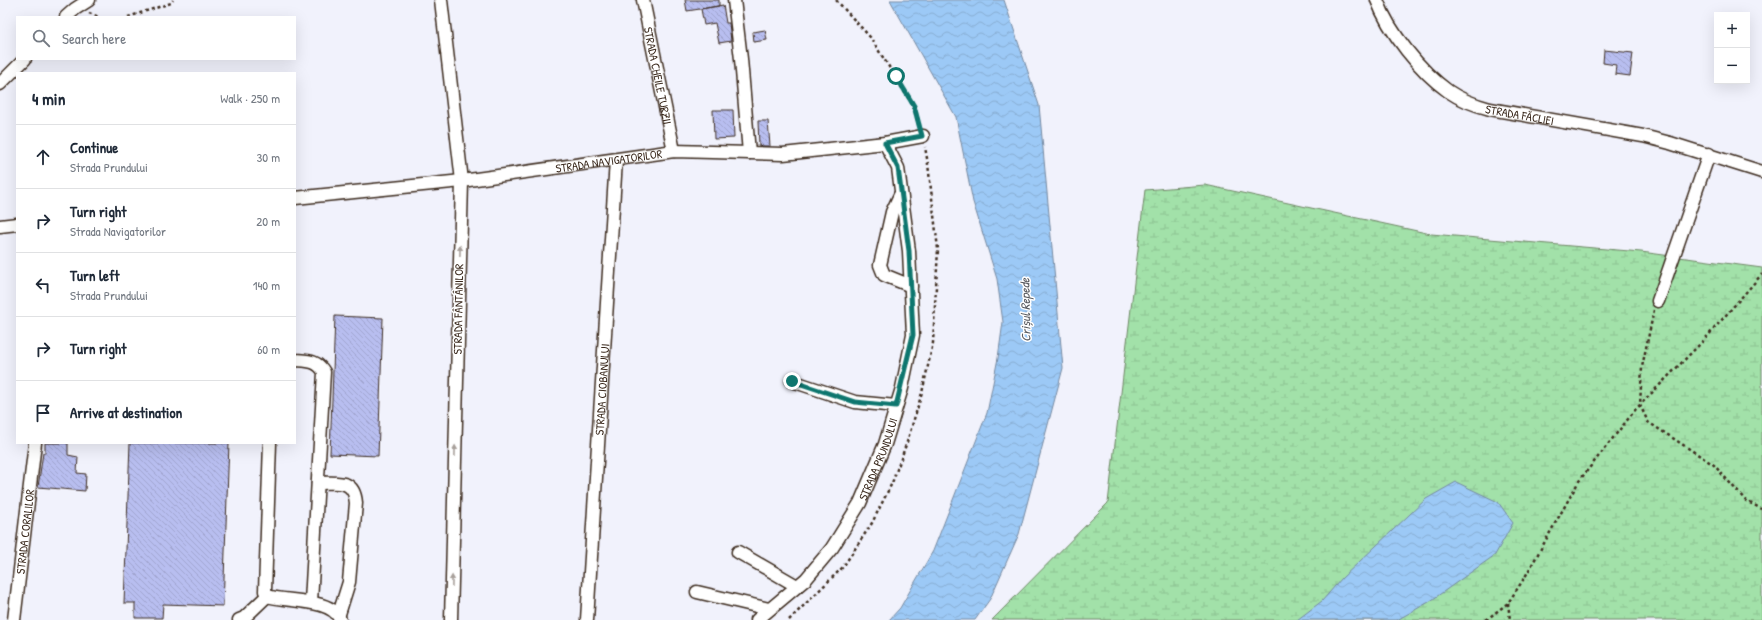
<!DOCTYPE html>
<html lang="en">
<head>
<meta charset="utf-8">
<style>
  :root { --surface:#fff; --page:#f2f2f3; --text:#1f2937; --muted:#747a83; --line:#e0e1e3 }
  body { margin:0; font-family:"Patrick Hand",sans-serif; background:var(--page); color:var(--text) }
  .controls { position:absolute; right:12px; top:12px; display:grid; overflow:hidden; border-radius:0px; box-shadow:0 4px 16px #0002 }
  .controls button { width:36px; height:36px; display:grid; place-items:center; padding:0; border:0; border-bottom:1px solid var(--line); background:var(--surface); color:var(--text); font:20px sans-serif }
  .stop { position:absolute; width:12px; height:12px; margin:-9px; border:3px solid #0f766e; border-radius:50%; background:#fff }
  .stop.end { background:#0f766e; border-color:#fff; box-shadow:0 1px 4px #0008 }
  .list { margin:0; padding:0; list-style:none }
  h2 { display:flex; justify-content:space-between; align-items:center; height:52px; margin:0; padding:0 16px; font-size:17px }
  h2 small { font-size:13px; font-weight:400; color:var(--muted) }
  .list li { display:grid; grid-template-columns:26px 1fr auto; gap:12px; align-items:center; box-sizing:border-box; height:64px; padding:0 16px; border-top:1px solid var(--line) }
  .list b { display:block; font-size:15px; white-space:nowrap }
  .list p { margin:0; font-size:13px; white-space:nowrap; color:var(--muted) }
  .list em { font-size:13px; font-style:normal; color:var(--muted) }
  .icon { flex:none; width:22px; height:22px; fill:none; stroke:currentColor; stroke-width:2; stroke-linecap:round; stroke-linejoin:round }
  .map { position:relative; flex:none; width:1762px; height:620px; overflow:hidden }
  .search { position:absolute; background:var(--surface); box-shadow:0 4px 16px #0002; left:16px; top:16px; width:280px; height:44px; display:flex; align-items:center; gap:10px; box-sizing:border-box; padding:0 14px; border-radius:0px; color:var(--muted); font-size:15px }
  .panel { position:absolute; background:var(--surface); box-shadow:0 4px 16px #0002; left:16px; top:72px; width:280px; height:372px; border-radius:0px }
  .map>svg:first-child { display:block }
</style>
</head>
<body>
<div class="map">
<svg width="1762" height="620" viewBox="0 0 1762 620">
  <defs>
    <pattern id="wetland-marsh" width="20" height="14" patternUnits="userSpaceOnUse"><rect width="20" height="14" fill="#a2e1a9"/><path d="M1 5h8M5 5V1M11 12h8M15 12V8" fill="none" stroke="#8cc191"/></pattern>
    <pattern id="water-waves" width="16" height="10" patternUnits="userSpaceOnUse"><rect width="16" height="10" fill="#9cc9f6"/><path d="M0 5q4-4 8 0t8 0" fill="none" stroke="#87add2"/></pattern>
    <pattern id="building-back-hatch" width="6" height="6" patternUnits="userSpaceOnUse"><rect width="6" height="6" fill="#b8bef0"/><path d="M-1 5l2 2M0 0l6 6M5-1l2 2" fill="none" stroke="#9fa3cd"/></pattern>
  </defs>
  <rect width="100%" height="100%" fill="#f1f2fc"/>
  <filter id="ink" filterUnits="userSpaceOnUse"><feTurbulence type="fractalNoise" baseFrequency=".025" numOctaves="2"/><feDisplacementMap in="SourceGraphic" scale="8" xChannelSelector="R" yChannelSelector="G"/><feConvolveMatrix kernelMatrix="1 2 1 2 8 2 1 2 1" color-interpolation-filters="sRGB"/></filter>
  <g filter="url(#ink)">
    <path fill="url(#wetland-marsh)" stroke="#6e8664" d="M1205 185 1431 234 1641 252 1762 268V620H992L1108 503 1145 190Z"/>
    <path fill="url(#water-waves)" stroke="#7589a0" d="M890 0H1004L1039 105 1063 368 1019 534 990 599 975 620H889L900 608 933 551 987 413 998 358 1003 322 997 279 973 202 956 117Z
      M1456 482 1498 502 1513 523 1495 555 1429 602 1397 620H1297L1322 601 1342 578 1426 499Z"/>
    <path fill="url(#building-back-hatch)" stroke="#3b2a1e" d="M685 0H719V6L687 11Z
      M723 5 726 23H729L731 41 719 43 715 23 704 25 701 9Z
      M765 30 767 40 754 42 753 32Z
      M1604 50 1633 53 1630 76 1615 74 1616 65 1603 63Z
      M713 110H733L734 138 714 139Z
      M758 121H768L770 146H759Z
      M335 316 383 318 378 456 330 454Z
      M45 443H68V455L78 457 77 473 86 474 85 491 38 487 43 453H45Z
      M130 443H229L223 606 163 604 162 618H135V603H124Z"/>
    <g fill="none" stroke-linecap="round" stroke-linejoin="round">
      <g stroke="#3b2a1e" stroke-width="15">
        <g id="minor">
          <path d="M441 0 462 181 451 620"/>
          <path id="s1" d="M643 0 674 151"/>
          <path d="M734 0 741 59 749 153"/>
          <path id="s2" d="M1377 0C1389 32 1420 71 1448 91 1461 100 1475 105 1490 109L1643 136 1670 143 1762 172"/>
          <path d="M66 17 75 9 89 0"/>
          <path d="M0 84 25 59"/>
          <path d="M900 195 892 212 880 265 884 275 911 286"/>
          <path id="s3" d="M295 198 462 181 674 151 783 154 885 143 923 136"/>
          <path d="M0 226 17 224"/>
          <path d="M1658 301 1709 154"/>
          <path d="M295 360C308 361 317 360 324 372L311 602"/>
          <path d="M792 381 855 402 896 406"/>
          <path d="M270 443 265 591 267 596C285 602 334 598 340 620"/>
          <path d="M318 483C337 483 354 478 356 503L349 582 339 614"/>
          <path d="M738 552 797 586"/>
          <path d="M697 592 769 609"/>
          <path id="s4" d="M14 620 35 443"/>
          <path d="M239 620 244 618 267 596"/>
          <path id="s5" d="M587 620 616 160"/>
          <path id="s6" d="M757 620 806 579 832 548 860 503 885 444 902 388 913 335 909 251 898 168 885 143"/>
        </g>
      </g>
      <path stroke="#3b2a1e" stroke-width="2.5" stroke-dasharray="3 3" stroke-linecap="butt" d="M836 0 870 37 914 106 919 125
        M89 13 99 17
        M128 17 171 3 173 0
        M1654 310 1642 367 1640 405 1648 422 1714 465 1746 501 1762 509
        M1508 603 1510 620
        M789 620 843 567 872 523 892 483 907 442 922 393 933 343 938 249 928 164 925 147
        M1486 620 1508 603 1525 577 1579 481 1636 409 1705 339 1762 274"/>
      <use href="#minor" stroke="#fff" stroke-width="12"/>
    </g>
    <defs><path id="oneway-solid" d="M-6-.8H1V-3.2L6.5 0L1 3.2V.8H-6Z"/></defs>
    <g fill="#a79f9a">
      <use href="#oneway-solid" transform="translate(460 251) rotate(-89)"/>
      <use href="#oneway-solid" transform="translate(455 451) rotate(-89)"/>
      <use href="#oneway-solid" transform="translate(452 581) rotate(-89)"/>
    </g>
  </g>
  <g fill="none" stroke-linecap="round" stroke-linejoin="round" filter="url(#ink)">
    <path stroke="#0f766e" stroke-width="5" d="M792 381 855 402 896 406 913 335 909 251 898 168 885 143 922 136 914 106 896 76"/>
  </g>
  <g text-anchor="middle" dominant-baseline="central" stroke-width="3" stroke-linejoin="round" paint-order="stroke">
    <g font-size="12" fill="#3b2a1e" stroke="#fff">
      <text stroke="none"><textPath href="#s1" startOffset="77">STRADA CHEILE TURZII</textPath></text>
      <text stroke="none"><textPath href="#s2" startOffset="193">STRADA FĂCLIEI</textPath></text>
      <text stroke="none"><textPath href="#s3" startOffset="316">STRADA NAVIGATORILOR</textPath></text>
      <text transform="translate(458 309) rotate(-89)">STRADA FÂNTÂNILOR</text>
      <text stroke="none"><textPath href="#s5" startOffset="231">STRADA CIOBANULUI</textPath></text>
      <text stroke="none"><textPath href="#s6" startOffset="205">STRADA PRUNDULUI</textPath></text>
      <text stroke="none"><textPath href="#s4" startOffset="89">STRADA CORALILOR</textPath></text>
    </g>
    <g font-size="13" font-style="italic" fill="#585a5f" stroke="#fff">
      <text transform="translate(1025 310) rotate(-91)">Crișul Repede</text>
    </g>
  </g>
</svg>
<div class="controls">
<button>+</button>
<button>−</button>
</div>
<div class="stop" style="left:896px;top:76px"></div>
<div class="stop end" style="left:792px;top:381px"></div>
<div class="search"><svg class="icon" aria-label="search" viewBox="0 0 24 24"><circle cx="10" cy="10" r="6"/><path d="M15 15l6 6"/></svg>Search here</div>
<section class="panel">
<h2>4 min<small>Walk · 250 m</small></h2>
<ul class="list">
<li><svg class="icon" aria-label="ahead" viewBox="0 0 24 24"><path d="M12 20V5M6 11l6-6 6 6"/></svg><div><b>Continue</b><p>Strada Prundului</p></div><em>30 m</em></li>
<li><svg class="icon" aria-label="right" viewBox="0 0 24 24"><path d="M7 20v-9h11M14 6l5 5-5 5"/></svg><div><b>Turn right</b><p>Strada Navigatorilor</p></div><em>20 m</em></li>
<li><svg class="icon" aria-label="left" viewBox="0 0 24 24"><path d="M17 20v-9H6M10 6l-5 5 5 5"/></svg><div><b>Turn left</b><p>Strada Prundului</p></div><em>140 m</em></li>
<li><svg class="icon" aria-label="right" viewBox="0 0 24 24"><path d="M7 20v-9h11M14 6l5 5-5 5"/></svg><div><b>Turn right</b></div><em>60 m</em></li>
<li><svg class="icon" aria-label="arrive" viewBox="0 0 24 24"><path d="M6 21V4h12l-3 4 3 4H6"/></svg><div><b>Arrive at destination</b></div></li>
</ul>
</section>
</div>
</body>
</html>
